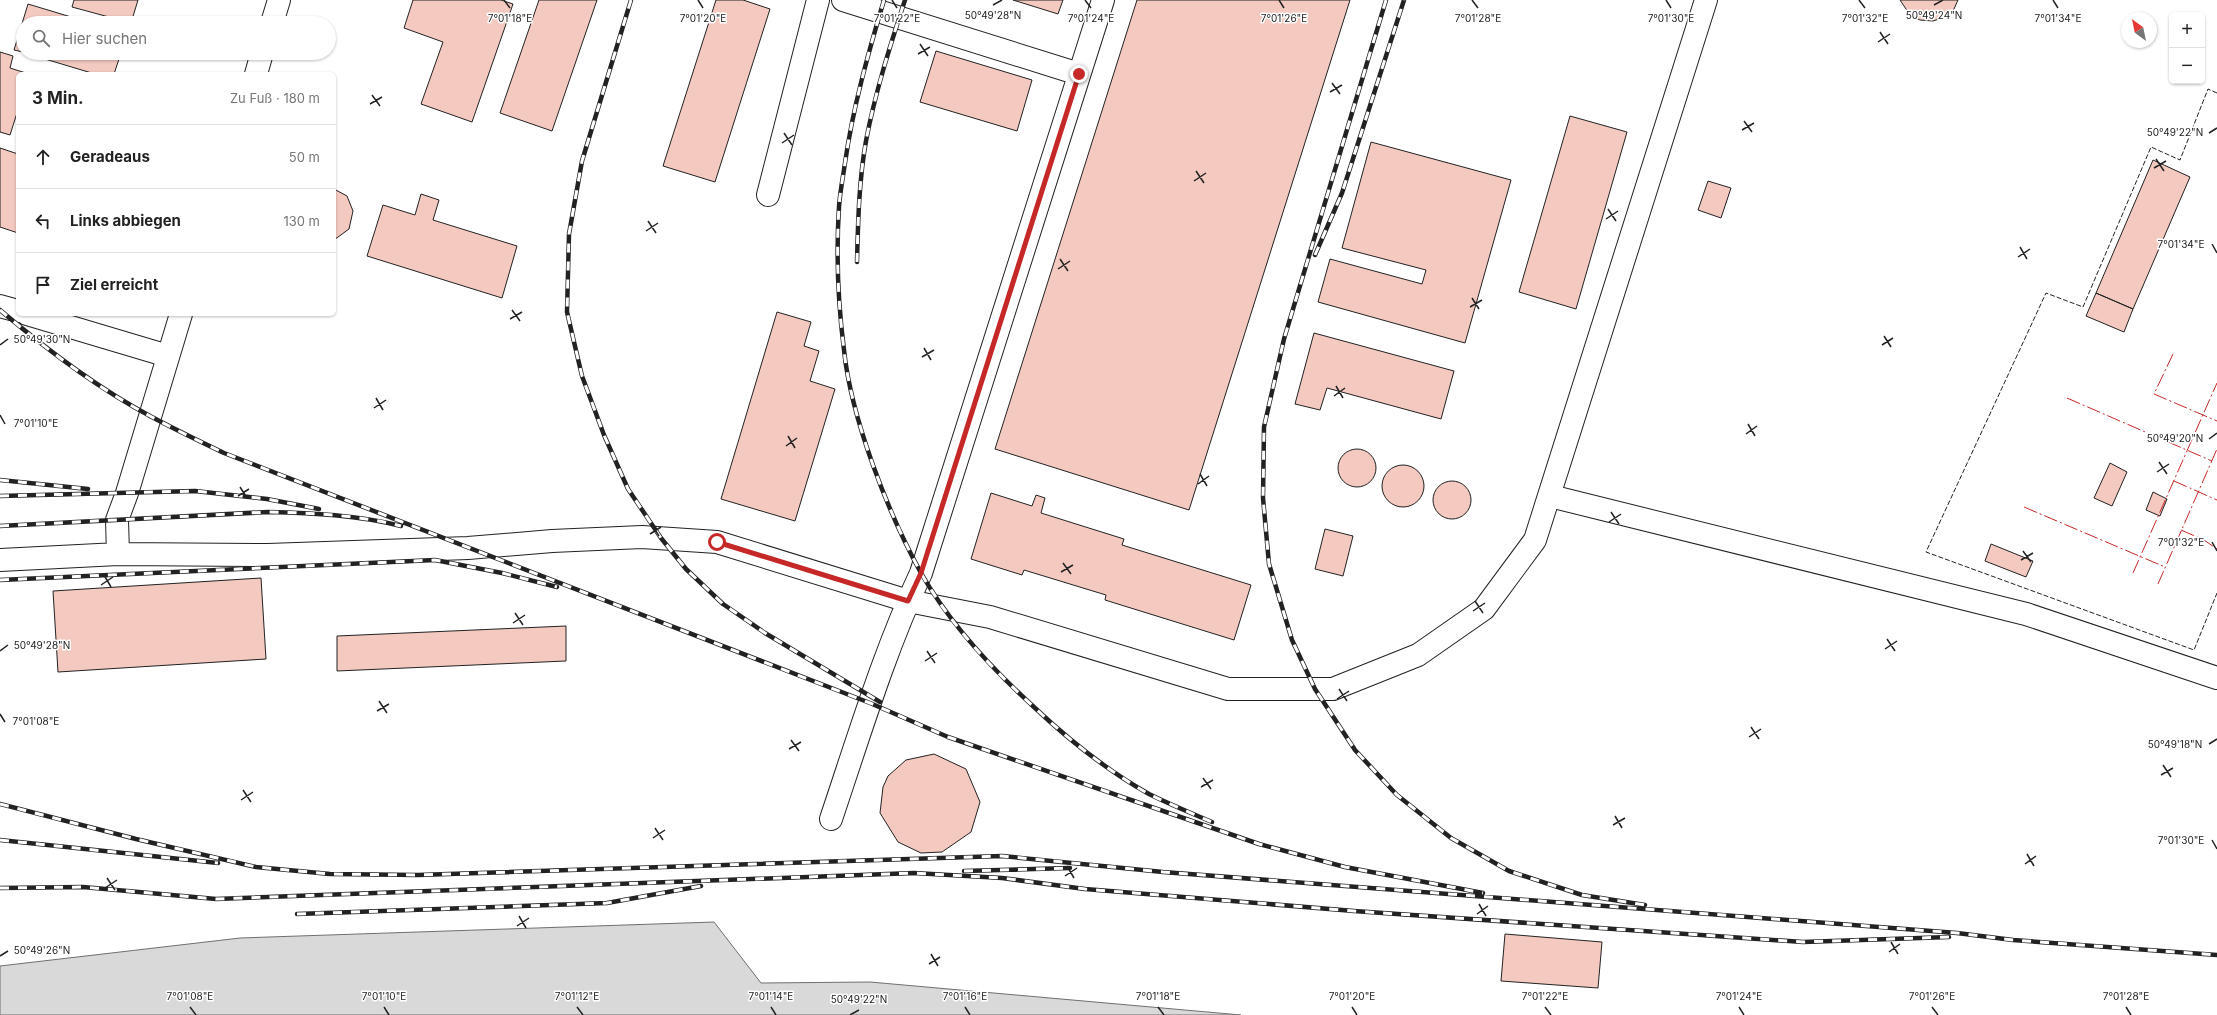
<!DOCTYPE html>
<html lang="de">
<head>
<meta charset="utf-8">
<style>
  :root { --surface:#fff; --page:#f6f6f6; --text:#222; --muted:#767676; --line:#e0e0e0 }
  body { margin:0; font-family:Inter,sans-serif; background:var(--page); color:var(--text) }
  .controls { position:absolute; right:12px; top:12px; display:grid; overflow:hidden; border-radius:6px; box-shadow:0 1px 3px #0004 }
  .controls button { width:36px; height:36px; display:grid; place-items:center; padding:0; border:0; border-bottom:1px solid var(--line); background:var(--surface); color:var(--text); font:20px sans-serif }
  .compass { position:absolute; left:2121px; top:12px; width:36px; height:36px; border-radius:50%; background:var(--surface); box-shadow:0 1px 3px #0004; rotate:327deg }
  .stop { position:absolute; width:12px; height:12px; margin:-9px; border:3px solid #c62828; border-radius:50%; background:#fff }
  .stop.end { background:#c62828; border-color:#fff; box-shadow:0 1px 4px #0008 }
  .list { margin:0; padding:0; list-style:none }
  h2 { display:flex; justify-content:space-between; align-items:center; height:52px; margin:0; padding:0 16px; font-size:17px }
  h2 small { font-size:13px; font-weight:400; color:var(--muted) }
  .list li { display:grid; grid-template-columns:26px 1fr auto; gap:12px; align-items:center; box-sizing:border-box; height:64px; padding:0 16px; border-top:1px solid var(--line) }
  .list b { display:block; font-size:15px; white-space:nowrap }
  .list em { font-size:13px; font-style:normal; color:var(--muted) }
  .icon { flex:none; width:22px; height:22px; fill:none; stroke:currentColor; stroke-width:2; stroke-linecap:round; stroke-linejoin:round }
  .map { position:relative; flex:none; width:2217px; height:1015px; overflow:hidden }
  .search { position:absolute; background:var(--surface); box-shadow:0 1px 3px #0004; left:16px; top:16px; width:320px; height:44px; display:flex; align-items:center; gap:10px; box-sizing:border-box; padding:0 14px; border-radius:22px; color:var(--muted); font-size:15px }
  .panel { position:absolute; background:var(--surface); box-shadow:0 1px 3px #0004; left:16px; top:72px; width:320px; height:244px; border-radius:6px }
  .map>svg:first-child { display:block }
</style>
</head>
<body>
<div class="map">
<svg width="2217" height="1015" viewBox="0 0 2217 1015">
  <rect width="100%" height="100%" fill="#fff"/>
  <path fill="#d9d9d9" stroke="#6f6f6f" d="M714 922 761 983 870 982 1241 1015H0V966L240 938Z"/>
  <path fill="#f3c9c0" stroke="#222" d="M74 0H138L131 23 72 7Z
    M413 0H501L513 4 472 122 421 104 443 42 404 28Z
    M539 0H597L552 131 500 113Z
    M716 0H743L770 9 715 182 663 166Z
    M1013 0H1063L1058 14Z
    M1137 0H1350L1189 510 995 449Z
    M1900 0H1958L1954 9 1945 17 1933 21 1920 20 1910 15Z
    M28 4 91 23H23V52L14 50Z
    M936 51 1032 80 1017 131 920 102Z
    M0 52 13 56 10 68 29 74H18V110L10 135 0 132Z
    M25 53H121L114 74H95Z
    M1570 116 1627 132 1576 309 1519 292Z
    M1371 142 1511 180 1465 343 1318 302 1330 259 1422 284 1426 270 1342 248Z
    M0 148 18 154V233L0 227Z
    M2153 160 2190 177 2133 309 2096 293Z
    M1708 181 1731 188 1721 218 1698 210Z
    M334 189 347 196 353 211 349 229 334 240Z
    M421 194 439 200 433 220 517 246 502 298 367 256 383 205 415 215Z
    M2096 293 2133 309 2124 332 2086 316Z
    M777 312 811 322 804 346 819 351 810 381 835 389 795 521 721 499Z
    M1314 333 1454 371 1441 419 1327 388 1320 410 1295 404Z
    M1338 468a19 19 0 1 1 38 0a19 19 0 1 1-38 0Z
    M2110 463 2127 472 2112 506 2094 498Z
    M1382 486a21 21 0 1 1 42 0a21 21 0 1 1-42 0Z
    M1433 500a19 19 0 1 1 38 0a19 19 0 1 1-38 0Z
    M2153 492 2167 499 2160 516 2146 510Z
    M991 493 1032 506 1036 495 1045 498 1041 513 1124 539 1122 545 1251 585 1234 640 1105 600 1106 595 1024 570 1022 575 971 559Z
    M1325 529 1353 536 1343 576 1315 569Z
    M1991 544 2033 561 2026 577 1985 561Z
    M261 578 266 659 58 672 53 591Z
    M566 626V661L337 671V636Z
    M934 754 966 769 980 802 971 832 942 852 921 853 898 842 880 813 883 787 888 776 906 760Z
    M1505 934 1602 942 1598 988 1501 981Z"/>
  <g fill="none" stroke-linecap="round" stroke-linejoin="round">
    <g stroke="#222" stroke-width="24">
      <path id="minor" d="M843 0 1079 74
        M272 23 279 0
        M256 74 262 53
        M768 195 818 0
        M0 306 18 311
        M27 314 168 356
        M1550 496 2026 614 2217 678
        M118 554 117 520 127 493 181 314
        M0 560 118 554 268 555 468 548 552 541 642 537 717 542 908 601 990 617 1228 689H1333L1418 655 1484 609 1535 540 1706 0
        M831 819C859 736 884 652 921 573L1103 0"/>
    </g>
    <use href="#minor" stroke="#fff" stroke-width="22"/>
    <g stroke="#222" stroke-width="4.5">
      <path id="rail" d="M631 0 582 161 569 234 567 312 582 376 604 435 628 489 661 538 686 569 723 604 765 633 880 702
        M884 0C868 54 853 107 845 163 843 177 840 192 839 207 836 254 838 303 844 350 851 418 888 513 921 573 950 624 992 669 1035 708 1069 740 1108 771 1149 794 1169 804 1191 813 1212 822
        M1386 0 1284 339 1264 427 1263 498 1269 564 1292 640 1315 689 1355 750 1397 795 1451 838 1509 871 1582 895 1645 905
        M1315 255 1342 193 1404 0
        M857 262C858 221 859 180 866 141 875 93 890 46 905 0
        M0 310C46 349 96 387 150 416 174 429 199 441 224 453L870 703 948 737 1259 844 1345 867 1483 893
        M0 480 88 489
        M0 496 195 491 267 499 319 509
        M0 526 268 512C312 513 358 515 401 526
        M0 580 435 560 502 573 557 587
        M0 804 136 839 256 867 330 874 418 875 1002 856 1163 872 1957 933 2013 940 2217 955
        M0 840 218 863
        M964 871 1070 868
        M0 888 83 887 216 899 914 873 1002 878 1085 889 1354 911 1803 942 1949 937
        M297 914 607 903 701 886"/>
    </g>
    <use href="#rail" stroke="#fff" stroke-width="3" stroke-dasharray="9" stroke-linecap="butt"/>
    <path stroke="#222" stroke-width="1" stroke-dasharray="5 2" stroke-linecap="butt" d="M2217 93 2208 89 2180 160 2151 147 2083 307 2046 293 1926 552 2194 650 2217 593"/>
    <path stroke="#c62828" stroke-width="1" stroke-dasharray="14 3 2 3" stroke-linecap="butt" d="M2173 354 2154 394 2217 421
      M2067 398 2212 461
      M2174 481 2217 500
      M2024 507 2165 567
      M2181 530 2204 540 2217 549
      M2133 573 2217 383
      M2158 584 2217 449"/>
  </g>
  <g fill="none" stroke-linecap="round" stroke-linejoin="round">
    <path stroke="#c62828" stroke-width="5" d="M717 542 908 601 921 573 1079 74"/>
  </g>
  <path fill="none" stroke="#222" stroke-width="1.5" d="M504 0 510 8M698 0 703 8M892 0 897 8M1085 0 1091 8M1279 0 1284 8M1472 0 1478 8M1666 0 1671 8M1859 0 1865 8M2053 0 2058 8M993 5 1002 0M1934 5 1943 0M1880 32 1888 44M1878 42 1890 34M920 44 928 56M918 54 930 47M1332 83 1340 94M1330 92 1342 85M372 95 380 106M370 104 382 97M1744 121 1752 132M1742 130 1754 123M784 133 792 145M2209 133 2217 128M782 143 794 135M2156 159 2164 171M2154 168 2166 161M1196 171 1204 183M1194 181 1206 173M1608 209 1616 221M1606 219 1618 211M648 221 656 233M646 231 658 223M2212 244 2217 253M2020 247 2027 259M2018 257 2030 249M1060 259 1068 271M1058 269 1070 261M1472 298 1479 309M1470 307 1482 300M512 310 520 321M510 319 522 312M1884 336 1891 347M0 345 8 339M1882 345 1893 338M924 348 931 360M922 357 934 350M1336 386 1343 398M1334 396 1345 388M376 398 383 410M374 408 386 400M0 415 5 424M1748 424 1755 436M1746 434 1757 426M788 436 795 448M2209 439 2217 433M786 446 797 438M2159 462 2167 474M2157 472 2169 464M1200 474 1207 486M1198 484 1209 476M240 487 247 498M238 496 249 489M1611 512 1619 524M1609 522 1621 514M652 525 659 536M650 534 661 527M2212 542 2217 551M2023 551 2031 562M2021 560 2033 553M1063 563 1071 574M1061 572 1073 565M104 575 111 587M101 585 113 577M1475 601 1483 613M1473 611 1485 603M515 613 523 625M513 623 525 615M1887 639 1895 651M1885 649 1897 641M0 651 8 645M927 651 935 663M925 661 937 653M1339 689 1347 701M1337 699 1349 691M379 701 387 713M377 711 389 704M0 714 5 722M1751 727 1759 739M1749 737 1761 729M791 740 799 751M2209 744 2217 739M789 749 801 742M2163 765 2171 777M2161 775 2173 768M1203 778 1211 789M1201 787 1213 780M243 790 251 802M241 800 253 792M1615 816 1622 828M1613 825 1625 818M655 828 663 840M653 838 665 830M2212 840 2217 849M2027 854 2034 866M2025 864 2036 856M1067 866 1074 878M1065 876 1077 868M107 878 115 890M105 888 117 880M1479 904 1486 916M1477 914 1488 906M519 916 526 928M517 926 529 918M1891 942 1898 954M1889 952 1900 944M931 954 938 966M0 956 8 951M929 964 940 957M190 1007 196 1015M384 1007 389 1015M577 1007 583 1015M771 1007 776 1015M965 1007 970 1015M1158 1007 1164 1015M1352 1007 1357 1015M1545 1007 1551 1015M1739 1007 1744 1015M1932 1007 1938 1015M2126 1007 2131 1015M850 1015 859 1010"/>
  <g font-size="10" text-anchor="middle" fill="#222" stroke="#fff" stroke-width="3" stroke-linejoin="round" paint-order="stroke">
    <text x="993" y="19">50°49'28"N</text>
    <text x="1934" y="19">50°49'24"N</text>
    <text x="510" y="22">7°01'18"E</text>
    <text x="703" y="22">7°01'20"E</text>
    <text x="897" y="22">7°01'22"E</text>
    <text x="1091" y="22">7°01'24"E</text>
    <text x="1284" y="22">7°01'26"E</text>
    <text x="1478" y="22">7°01'28"E</text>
    <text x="1671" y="22">7°01'30"E</text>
    <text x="1865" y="22">7°01'32"E</text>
    <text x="2058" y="22">7°01'34"E</text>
    <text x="2175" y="136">50°49'22"N</text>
    <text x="2181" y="248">7°01'34"E</text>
    <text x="42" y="343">50°49'30"N</text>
    <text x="36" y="427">7°01'10"E</text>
    <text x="2175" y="442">50°49'20"N</text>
    <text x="2181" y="546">7°01'32"E</text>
    <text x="42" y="649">50°49'28"N</text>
    <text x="36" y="725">7°01'08"E</text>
    <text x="2175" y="748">50°49'18"N</text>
    <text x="2181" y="844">7°01'30"E</text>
    <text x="42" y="954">50°49'26"N</text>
    <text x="190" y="1000">7°01'08"E</text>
    <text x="384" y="1000">7°01'10"E</text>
    <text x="577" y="1000">7°01'12"E</text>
    <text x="771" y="1000">7°01'14"E</text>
    <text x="965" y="1000">7°01'16"E</text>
    <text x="1158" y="1000">7°01'18"E</text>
    <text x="1352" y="1000">7°01'20"E</text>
    <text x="1545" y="1000">7°01'22"E</text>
    <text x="1739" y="1000">7°01'24"E</text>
    <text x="1932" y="1000">7°01'26"E</text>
    <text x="2126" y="1000">7°01'28"E</text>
    <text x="859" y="1003">50°49'22"N</text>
  </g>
</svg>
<div class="controls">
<button>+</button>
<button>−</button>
</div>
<svg class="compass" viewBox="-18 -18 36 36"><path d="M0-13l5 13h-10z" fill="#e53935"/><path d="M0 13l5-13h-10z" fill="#767676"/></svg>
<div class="stop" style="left:717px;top:542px"></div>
<div class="stop end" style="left:1079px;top:74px"></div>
<div class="search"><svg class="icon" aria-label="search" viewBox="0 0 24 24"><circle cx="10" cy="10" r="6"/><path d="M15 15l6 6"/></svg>Hier suchen</div>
<section class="panel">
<h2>3 Min.<small>Zu Fuß · 180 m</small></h2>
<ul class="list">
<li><svg class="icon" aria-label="ahead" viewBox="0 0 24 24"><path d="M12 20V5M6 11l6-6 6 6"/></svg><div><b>Geradeaus</b></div><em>50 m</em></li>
<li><svg class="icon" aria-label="left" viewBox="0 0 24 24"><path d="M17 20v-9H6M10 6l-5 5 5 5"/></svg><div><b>Links abbiegen</b></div><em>130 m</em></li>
<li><svg class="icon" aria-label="arrive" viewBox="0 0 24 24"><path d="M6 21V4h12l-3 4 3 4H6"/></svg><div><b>Ziel erreicht</b></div></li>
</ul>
</section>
</div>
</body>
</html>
